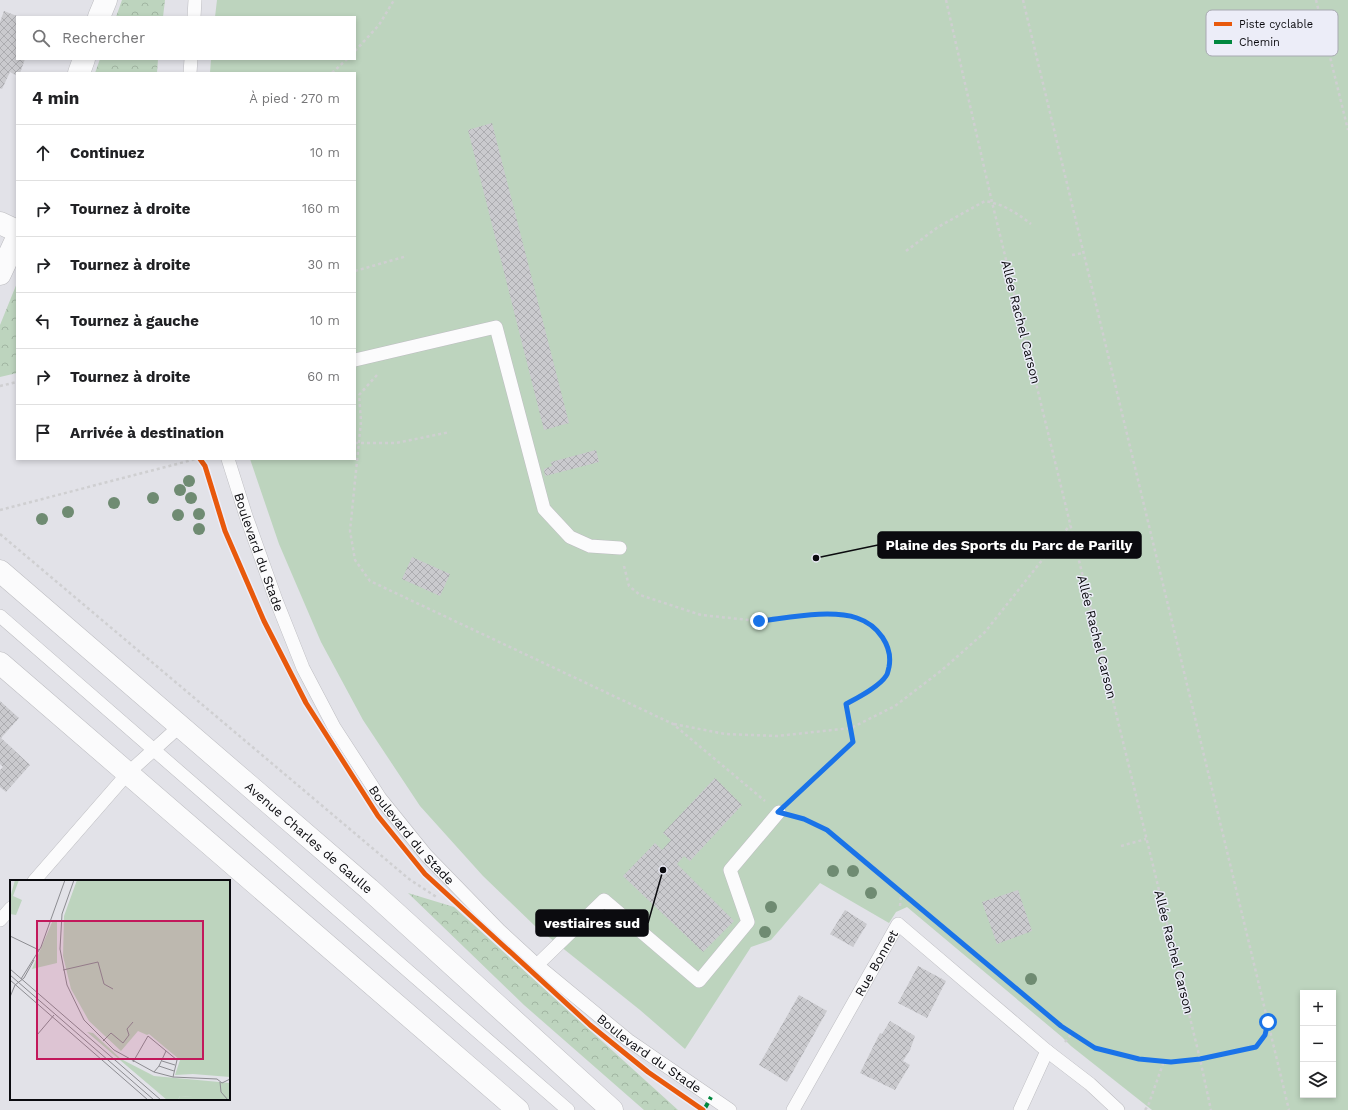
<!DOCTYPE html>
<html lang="fr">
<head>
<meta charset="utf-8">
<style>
  :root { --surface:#fff; --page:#f6f6f6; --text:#202124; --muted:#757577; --line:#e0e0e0 }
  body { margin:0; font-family:"Work Sans",sans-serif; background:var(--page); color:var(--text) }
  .controls { position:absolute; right:12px; bottom:12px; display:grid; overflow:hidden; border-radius:0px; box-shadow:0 2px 6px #0003 }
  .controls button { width:36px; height:36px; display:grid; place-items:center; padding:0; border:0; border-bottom:1px solid var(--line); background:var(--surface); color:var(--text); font:20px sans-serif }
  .stop { position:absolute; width:12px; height:12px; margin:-9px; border:3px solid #1a73e8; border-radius:50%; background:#fff }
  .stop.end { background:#1a73e8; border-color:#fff; box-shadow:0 1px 4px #0008 }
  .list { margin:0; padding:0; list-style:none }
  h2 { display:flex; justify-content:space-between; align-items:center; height:52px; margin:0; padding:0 16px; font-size:17px }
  h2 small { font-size:13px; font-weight:400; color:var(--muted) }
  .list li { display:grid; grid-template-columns:26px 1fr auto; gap:12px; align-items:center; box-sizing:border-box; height:56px; padding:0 16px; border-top:1px solid var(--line) }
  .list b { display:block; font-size:15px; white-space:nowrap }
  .list em { font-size:13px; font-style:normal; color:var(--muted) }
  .icon { flex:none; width:22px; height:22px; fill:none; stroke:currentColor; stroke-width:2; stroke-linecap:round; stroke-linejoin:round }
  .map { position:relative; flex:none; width:1348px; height:1110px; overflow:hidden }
  .search { position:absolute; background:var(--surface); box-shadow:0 2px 6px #0003; left:16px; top:16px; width:340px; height:44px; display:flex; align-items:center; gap:10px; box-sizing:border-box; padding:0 14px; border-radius:0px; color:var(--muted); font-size:15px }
  .panel { position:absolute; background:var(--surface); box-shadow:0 2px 6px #0003; left:16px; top:72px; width:340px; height:388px; border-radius:0px }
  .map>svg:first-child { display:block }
</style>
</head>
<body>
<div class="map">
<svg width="1348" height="1110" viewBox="0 0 1348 1110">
  <defs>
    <pattern id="forest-crowns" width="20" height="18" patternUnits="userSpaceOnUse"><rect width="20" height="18" fill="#bdd4be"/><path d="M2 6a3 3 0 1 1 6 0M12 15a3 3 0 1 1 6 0" fill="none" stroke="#a1b5a2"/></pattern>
    <pattern id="building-cross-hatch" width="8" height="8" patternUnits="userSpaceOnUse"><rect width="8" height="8" fill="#cacace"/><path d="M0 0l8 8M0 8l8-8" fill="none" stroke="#acacb0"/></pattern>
  </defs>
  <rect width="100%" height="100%" fill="#e2e2e8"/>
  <path fill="url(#forest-crowns)" d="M122 0H165L163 17H116Z
    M100 59H158L157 73H95Z
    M17 283V373L0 377V325Z
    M408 893 454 907 678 1110H644L524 1005Z"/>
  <path fill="#bdd4be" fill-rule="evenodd" d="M217 0H1348V1110H1152L1071 1046 1062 1037 907 907 896 912 889 923 820 883 771 940 751 947 685 1049 640 1010 535 926 483 876 420 806 363 720 321 642 279 544 250 459H355V73H210L211 59H355V17H215ZM1303 993H1333V1095H1303Z"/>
  <path fill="url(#building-cross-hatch)" d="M4 11 17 16V59H25L20 73H17V76L10 72 2 89 0 88V22Z
    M492 123 569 423 544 430 468 130Z
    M596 450 599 462 545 476 544 469 552 466 551 462Z
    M412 557 450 574 440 596 402 579Z
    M0 701 19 718 1 738 30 765 6 792 0 787V770L3 767 0 764Z
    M715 778 742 805 690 861 684 856 677 864 734 921 703 952 623 876 655 843 662 850 671 840 663 833Z
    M1018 890 1032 931 997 944 982 902Z
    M845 910 867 924 853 947 830 934Z
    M918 966 946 981 927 1018 898 1003Z
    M799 995 827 1011 787 1082 759 1065Z
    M890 1021 915 1036 910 1050 903 1061 910 1065 895 1090 860 1073 880 1033 882 1034Z"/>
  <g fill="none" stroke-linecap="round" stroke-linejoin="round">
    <g stroke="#bdbdc1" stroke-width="14">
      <g id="lane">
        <path d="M194 17 195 0"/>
        <path d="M190 73 191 59"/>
        <path d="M355 360 496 327 544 509 570 537 590 546 620 548"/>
        <path id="s1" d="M228 459 246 516 276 600 303 668 334 727 380 798 426 855 499 930 537 965 628 1040 730 1110"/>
        <path d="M0 616 568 1110"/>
        <path d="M34 881 128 773 180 726"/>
        <path d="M0 920 11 908"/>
        <path d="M537 965 604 900 699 981 748 922 730 870 779 812"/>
        <path id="s2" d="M793 1110 898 924 1047 1051 1090 1084 1118 1110"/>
        <path d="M1020 1110 1047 1051"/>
      </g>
    </g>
    <g stroke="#bdbdc1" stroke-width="23">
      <path id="street" d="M0 223 17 231"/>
    </g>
    <g stroke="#bdbdc1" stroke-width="23">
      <path id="secondary" d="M99 17 106 0
        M79 73 84 59
        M0 274 17 238"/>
    </g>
    <g stroke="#bdbdc1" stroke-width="23">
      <g id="primary">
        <path id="s3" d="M0 571 369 889 612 1110"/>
        <path d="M0 663 518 1110"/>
      </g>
    </g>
    <path stroke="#cfcfd1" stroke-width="2.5" stroke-dasharray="3 3" stroke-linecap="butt" d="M946 0 992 202 1200 1059 1211 1110
      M1023 0 1289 1110
      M1316 0 1348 130
      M355 51 379 25 394 0
      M332 73 347 59
      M906 251 938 227 985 201C1003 204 1017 213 1031 224
      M1072 255 1083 253
      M355 271 407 256
      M377 375 359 395 361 421 350 531 355 560 370 581 673 724 765 801
      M0 386 17 382
      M355 443H396L450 432
      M0 510 196 459
      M0 534 409 879 438 898
      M624 566 629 586 640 595 701 615 759 621 830 613 857 618 876 629 888 645 890 660 887 676 871 690 846 705 853 742 793 799
      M674 724 725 734 777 736 851 728 895 706 942 670 985 632 1070 525
      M796 817 804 819 827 830 1061 1026 1095 1048 1139 1059 1171 1062 1200 1059 1256 1047 1265 1035 1268 1022
      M1121 846 1146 839
      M900 906 901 894
      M1065 1042 1072 1033
      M1145 1110 1148 1106 1164 1061"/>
    <use href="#lane" stroke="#fbfbfc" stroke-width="13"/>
    <use href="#street" stroke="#fbfbfc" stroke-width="22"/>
    <use href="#secondary" stroke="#fbfbfc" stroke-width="22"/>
    <use href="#primary" stroke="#fbfbfc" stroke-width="22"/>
    <path stroke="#00873e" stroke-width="4" stroke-dasharray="8 4" stroke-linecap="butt" d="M704 1110 711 1097"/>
    <g stroke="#ecedf8" stroke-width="8">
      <path id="cycleway" d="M200 459 205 466 225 531 264 621 306 703 378 816 425 874 590 1025 648 1072 703 1110"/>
    </g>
    <use href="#cycleway" stroke="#e8590c" stroke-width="5"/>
  </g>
  <g fill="#6f8b72">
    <circle cx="189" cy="481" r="6"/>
    <circle cx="180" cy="490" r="6"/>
    <circle cx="153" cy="498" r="6"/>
    <circle cx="191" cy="498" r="6"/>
    <circle cx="114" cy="503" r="6"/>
    <circle cx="68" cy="512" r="6"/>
    <circle cx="199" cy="514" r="6"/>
    <circle cx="178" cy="515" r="6"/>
    <circle cx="42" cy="519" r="6"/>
    <circle cx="199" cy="529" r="6"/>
    <circle cx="833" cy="871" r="6"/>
    <circle cx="853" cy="871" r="6"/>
    <circle cx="871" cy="893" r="6"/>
    <circle cx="771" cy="907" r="6"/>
    <circle cx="765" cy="932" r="6"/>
    <circle cx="1031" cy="979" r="6"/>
  </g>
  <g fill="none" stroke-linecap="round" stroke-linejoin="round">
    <path stroke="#1a73e8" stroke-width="5" d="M759 621C787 618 830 609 857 618 878 625 893 646 889 667 888 670 888 674 886 676 879 687 857 698 846 704L853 742 778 812 804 819 827 830 1061 1026 1095 1048 1139 1059 1171 1062 1200 1059 1256 1047 1265 1035 1268 1022"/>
  </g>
  <g text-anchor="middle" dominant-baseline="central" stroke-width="3" stroke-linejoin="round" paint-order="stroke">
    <g font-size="13" fill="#0b0b0f" stroke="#ecedf8">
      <text transform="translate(1021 322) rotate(76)">Allée Rachel Carson</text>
      <text stroke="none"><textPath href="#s1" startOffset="98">Boulevard du Stade</textPath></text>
      <text transform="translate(1097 637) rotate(76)">Allée Rachel Carson</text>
      <text stroke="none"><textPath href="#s1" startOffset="422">Boulevard du Stade</textPath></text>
      <text stroke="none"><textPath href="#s3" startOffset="408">Avenue Charles de Gaulle</textPath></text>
      <text transform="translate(1174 952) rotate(76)">Allée Rachel Carson</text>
      <text stroke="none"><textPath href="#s2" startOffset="169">Rue Bonnet</textPath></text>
      <text stroke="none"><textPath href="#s1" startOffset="746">Boulevard du Stade</textPath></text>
    </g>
  </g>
  <g transform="translate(10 880)">
    <rect width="220" height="220" fill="#e2e2e8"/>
    <path d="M5 0H9L3 16 12 20 6 35 0 34V18Z" fill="#bdd4be"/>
    <path d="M43 40 47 41V83L22 89ZM77 152 83 153 111 179 144 196 220 203V220L170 216 168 220H157Z" fill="#bdd4be"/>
    <path d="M67 0H220V197L183 194 165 195 170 180 139 154 137 155 128 151 111 171 79 141 61 109 53 76 54 36ZM170 216 210 218 211 220H168Z" fill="#bdd4be"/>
    <path fill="none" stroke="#8c8c91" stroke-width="1" d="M64 0 52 34 50 69 57 105 74 140 104 170 144 192 163 197 207 199 212 203 220 199M0 56 29 70M0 89 151 220M53 90 88 82 94 104 103 109M0 95 144 220M11 99 31 67 55 0M0 100 138 220M0 117 5 105 14 98 24 80M27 155 44 135M93 161 101 153 113 163 119 155 117 149 123 142M152 181 165 185M123 182 138 156 167 180 163 197M149 186 156 171M144 192 149 186 164 191M210 202 211 212 218 220"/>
    <path fill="#c2185b" fill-opacity="0.15" stroke="#c2185b" stroke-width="2" d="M27 41H193V179H27Z"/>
    <rect width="220" height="220" fill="none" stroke="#0b0b0f" stroke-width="2"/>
  </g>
  <rect x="1206" y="10" width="132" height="46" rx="6" fill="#ecedf8" stroke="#a8a9b2" stroke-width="1"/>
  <rect x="1214" y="22" width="18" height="4" fill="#e8590c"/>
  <rect x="1214" y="40" width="18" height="4" fill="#00873e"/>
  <g font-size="11" fill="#0b0b0f">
    <text x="1239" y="28">Piste cyclable</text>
    <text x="1239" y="46">Chemin</text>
  </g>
  <path fill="none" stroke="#0b0b0f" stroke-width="1.5" d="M816 558L878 545M663 870L648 923"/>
  <g fill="#0b0b0f" stroke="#ecedf8" stroke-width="1.5">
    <circle cx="816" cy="558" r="4"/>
    <circle cx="663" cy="870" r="4"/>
  </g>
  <g fill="#0b0b0f" stroke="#0b0b0f" stroke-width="1.5">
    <rect x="878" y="532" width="263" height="26" rx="4"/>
    <rect x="536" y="910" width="112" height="26" rx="4"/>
  </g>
  <g font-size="14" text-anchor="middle" font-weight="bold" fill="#fff">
    <text x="1009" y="550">Plaine des Sports du Parc de Parilly</text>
    <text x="592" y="928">vestiaires sud</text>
  </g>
</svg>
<div class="controls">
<button>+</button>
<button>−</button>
<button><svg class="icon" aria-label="layers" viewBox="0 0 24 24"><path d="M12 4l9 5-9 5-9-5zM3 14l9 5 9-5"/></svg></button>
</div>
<div class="stop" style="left:1268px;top:1022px"></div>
<div class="stop end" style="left:759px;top:621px"></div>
<div class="search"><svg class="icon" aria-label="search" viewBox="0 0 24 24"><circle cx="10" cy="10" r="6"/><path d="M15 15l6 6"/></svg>Rechercher</div>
<section class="panel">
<h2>4 min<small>À pied · 270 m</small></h2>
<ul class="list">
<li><svg class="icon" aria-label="ahead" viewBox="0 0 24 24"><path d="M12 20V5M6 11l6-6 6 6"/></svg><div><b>Continuez</b></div><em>10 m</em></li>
<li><svg class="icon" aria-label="right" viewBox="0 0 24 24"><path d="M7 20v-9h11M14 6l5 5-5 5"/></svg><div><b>Tournez à droite</b></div><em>160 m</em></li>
<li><svg class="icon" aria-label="right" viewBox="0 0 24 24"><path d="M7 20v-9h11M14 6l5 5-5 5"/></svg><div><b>Tournez à droite</b></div><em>30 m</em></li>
<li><svg class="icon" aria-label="left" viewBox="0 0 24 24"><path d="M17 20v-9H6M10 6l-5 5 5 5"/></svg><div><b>Tournez à gauche</b></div><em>10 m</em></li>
<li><svg class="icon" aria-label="right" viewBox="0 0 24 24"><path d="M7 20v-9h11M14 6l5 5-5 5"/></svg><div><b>Tournez à droite</b></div><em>60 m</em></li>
<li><svg class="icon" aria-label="arrive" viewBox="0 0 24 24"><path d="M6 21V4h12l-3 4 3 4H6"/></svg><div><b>Arrivée à destination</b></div></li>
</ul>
</section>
</div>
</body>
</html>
